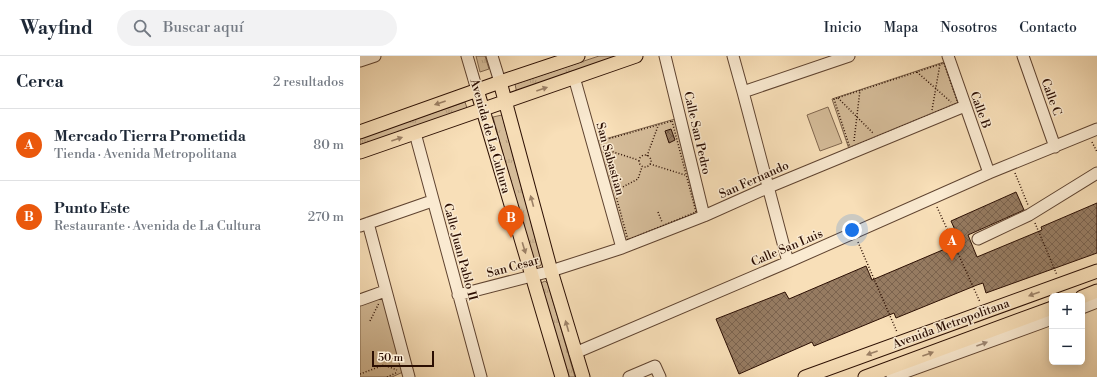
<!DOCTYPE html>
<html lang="es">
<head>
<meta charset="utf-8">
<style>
  :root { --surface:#fff; --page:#f2f2f3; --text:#1f2937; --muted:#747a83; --line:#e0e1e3; --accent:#ea580c }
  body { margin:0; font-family:"Libre Bodoni",serif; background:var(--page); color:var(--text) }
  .controls { position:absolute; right:12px; bottom:12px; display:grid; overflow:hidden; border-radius:6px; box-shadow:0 2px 10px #0003 }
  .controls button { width:36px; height:36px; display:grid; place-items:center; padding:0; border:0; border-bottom:1px solid var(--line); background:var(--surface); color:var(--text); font:20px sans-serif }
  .scale { position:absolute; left:12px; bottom:10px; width:62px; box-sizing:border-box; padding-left:4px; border:2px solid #2c0f03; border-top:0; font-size:11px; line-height:14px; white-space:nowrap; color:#2c0f03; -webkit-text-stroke:3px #faead1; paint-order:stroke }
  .you { position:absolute; left:492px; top:174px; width:14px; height:14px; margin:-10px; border:3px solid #fff; border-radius:50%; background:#1a73e8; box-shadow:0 0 0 6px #1a73e833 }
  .badge { display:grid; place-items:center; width:26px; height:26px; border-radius:50%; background:var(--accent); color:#fff; font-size:13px; font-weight:700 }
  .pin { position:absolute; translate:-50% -33px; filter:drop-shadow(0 1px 2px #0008) }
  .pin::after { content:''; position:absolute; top:21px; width:14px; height:12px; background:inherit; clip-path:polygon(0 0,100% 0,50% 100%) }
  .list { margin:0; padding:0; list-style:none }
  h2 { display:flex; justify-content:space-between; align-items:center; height:52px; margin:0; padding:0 16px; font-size:17px }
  h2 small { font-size:13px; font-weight:400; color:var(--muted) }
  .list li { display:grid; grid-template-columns:26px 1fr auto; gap:12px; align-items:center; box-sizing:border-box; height:72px; padding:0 16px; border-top:1px solid var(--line) }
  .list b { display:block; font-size:15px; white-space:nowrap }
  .list p { margin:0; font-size:13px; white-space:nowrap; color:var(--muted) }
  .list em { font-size:13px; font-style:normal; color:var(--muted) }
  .icon { flex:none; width:22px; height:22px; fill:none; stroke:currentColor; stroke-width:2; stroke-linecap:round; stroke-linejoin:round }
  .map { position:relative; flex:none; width:737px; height:321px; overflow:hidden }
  header { display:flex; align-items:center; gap:24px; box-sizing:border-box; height:56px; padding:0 20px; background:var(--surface); border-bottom:1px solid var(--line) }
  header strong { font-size:19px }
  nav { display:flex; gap:22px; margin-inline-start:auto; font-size:14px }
  .search { width:280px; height:36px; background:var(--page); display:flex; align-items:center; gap:10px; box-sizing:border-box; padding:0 14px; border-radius:22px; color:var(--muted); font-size:15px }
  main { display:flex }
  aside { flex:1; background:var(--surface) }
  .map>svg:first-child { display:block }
</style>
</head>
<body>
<header>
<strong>Wayfind</strong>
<div class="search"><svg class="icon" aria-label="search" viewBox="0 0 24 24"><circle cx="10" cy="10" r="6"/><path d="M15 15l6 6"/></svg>Buscar aquí</div>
<nav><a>Inicio</a><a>Mapa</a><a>Nosotros</a><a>Contacto</a></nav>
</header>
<main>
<aside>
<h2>Cerca<small>2 resultados</small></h2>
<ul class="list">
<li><span class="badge">A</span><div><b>Mercado Tierra Prometida</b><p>Tienda · Avenida Metropolitana</p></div><em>80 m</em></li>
<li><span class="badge">B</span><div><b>Punto Este</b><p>Restaurante · Avenida de La Cultura</p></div><em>270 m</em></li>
</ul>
</aside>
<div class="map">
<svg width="737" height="321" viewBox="0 0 737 321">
  <defs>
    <pattern id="grass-tufts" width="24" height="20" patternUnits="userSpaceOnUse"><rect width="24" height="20" fill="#d5bc99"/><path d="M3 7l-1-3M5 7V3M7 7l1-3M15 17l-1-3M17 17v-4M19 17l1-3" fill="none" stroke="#b7a082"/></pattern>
    <pattern id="building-cross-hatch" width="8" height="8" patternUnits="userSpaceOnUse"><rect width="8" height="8" fill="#967b61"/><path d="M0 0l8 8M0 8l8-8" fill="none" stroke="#7b634e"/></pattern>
  </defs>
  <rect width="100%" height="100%" fill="#f8dfb8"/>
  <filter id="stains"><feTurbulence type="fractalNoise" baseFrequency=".005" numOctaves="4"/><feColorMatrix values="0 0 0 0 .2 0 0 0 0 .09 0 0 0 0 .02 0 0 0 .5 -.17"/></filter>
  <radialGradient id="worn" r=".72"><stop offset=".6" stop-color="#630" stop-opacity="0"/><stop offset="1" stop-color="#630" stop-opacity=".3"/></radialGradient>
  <path fill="url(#grass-tufts)" stroke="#80664e" d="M116 0H125L129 13 120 16Z
    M239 0H265L157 38 155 28Z
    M105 46 108 55 0 92V82Z
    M142 59 182 207 180 210H176L173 209 133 61Z
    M185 225 188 228 215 321H204L181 227Z"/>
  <path fill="#d5bc99" stroke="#80664e" d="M587 5 599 49 489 93 472 43Z
    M468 51 482 87 460 95 447 59Z
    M315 63 339 158 266 186 238 85Z
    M23 241 43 316 32 321H0V248Z"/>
  <path fill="url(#building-cross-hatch)" stroke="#2c0f03" d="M311 73 315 84 309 87 305 75Z
    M656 136 664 154 608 179 617 201 682 174 681 171 737 147V197L626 237 623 227 617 229 536 262 534 257 454 290 452 286 379 318 356 263 425 236 429 243 506 210 512 224 599 187 600 185 591 165Z"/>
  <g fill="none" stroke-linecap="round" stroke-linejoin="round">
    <g stroke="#5f4330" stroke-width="13">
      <path id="minor" d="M107 0 117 34
        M132 0 140 26
        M305 0 344 160
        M373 0 383 36 428 206
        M588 0 629 117
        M663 0 695 91
        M0 5 15 0
        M214 21 262 192
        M383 36 489 0
        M55 77 121 321
        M8 167 49 321
        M0 170 72 145
        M618 183 669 159 737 117
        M98 239 191 215 262 192 344 160 409 131 605 50
        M0 244 25 235
        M722 252 737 246
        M215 297 428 206 629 117 737 73
        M269 321 295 310 300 321
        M532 321 692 263"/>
    </g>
    <g stroke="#2c0f03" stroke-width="15">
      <path id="major" d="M140 26 191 215 223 321
        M117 34 202 321
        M0 76 140 26 218 0
        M0 96 276 0
        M722 241 737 235
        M445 321 737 215
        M505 321 692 252"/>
    </g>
    <path stroke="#2c0f03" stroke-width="1.5" stroke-dasharray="1 2" stroke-linecap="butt" d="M584 7 598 47 490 92 474 43Z
      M557 16 591 46
      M478 42 513 77
      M572 54 580 8
      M312 65 336 156 268 184 241 85Z
      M494 85 500 34
      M732 86 737 96
      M244 93 278 104
      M279 105a6 6 0 1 1 12 0a6 6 0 1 1-12 0Z
      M287 100 298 70
      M290 108 325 119
      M655 117 668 149
      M255 135 278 123 282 111
      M577 151 620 246
      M298 156 302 166
      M675 167 697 219
      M498 186 537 276
      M10 265 19 247
      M0 318 24 309 37 314
      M27 321 38 316"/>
    <use href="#minor" stroke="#faead1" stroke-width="11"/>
    <use href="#major" stroke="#f8dfb8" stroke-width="13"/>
  </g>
  <defs><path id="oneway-solid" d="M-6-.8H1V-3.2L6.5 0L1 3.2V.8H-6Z"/></defs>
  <g fill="#9c8167">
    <use href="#oneway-solid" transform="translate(182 33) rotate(-19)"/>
    <use href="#oneway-solid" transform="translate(80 47) rotate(161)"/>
    <use href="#oneway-solid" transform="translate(37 83) rotate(-19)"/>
    <use href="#oneway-solid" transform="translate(172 145) rotate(-105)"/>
    <use href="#oneway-solid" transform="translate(164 192) rotate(73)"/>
    <use href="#oneway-solid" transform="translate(674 238) rotate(160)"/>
    <use href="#oneway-solid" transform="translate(207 270) rotate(-106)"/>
    <use href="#oneway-solid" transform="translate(512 297) rotate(160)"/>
    <use href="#oneway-solid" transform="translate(568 298) rotate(-20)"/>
  </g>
  <use fill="#9d8774" href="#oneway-solid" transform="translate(622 288) rotate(-20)"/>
  <g text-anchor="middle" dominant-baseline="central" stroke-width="3" stroke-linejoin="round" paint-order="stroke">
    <g font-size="12" fill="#2c0f03" stroke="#faead1">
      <text transform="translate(691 41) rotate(70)">Calle C</text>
      <text transform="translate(620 54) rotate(70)">Calle B</text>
      <text transform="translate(337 77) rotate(77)">Calle San Pedro</text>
      <text transform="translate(130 80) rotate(74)">Avenida de La Cultura</text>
      <text transform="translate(250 103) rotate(74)">San Sabastian</text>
      <text transform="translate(394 124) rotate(-24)">San Fernando</text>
      <text transform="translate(427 192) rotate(-23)">Calle San Luis</text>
      <text transform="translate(100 196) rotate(75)">Calle Juan Pablo II</text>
      <text transform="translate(153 211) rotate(-15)">San Cesar</text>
      <text transform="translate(591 268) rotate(-20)">Avenida Metropolitana</text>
    </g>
  </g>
  <rect width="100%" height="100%" filter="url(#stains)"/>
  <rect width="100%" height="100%" fill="url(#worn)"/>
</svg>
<div class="controls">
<button>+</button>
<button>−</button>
</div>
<div class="scale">50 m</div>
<div class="you"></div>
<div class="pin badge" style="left:592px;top:205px">A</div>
<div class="pin badge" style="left:151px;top:182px">B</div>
</div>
</main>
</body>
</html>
